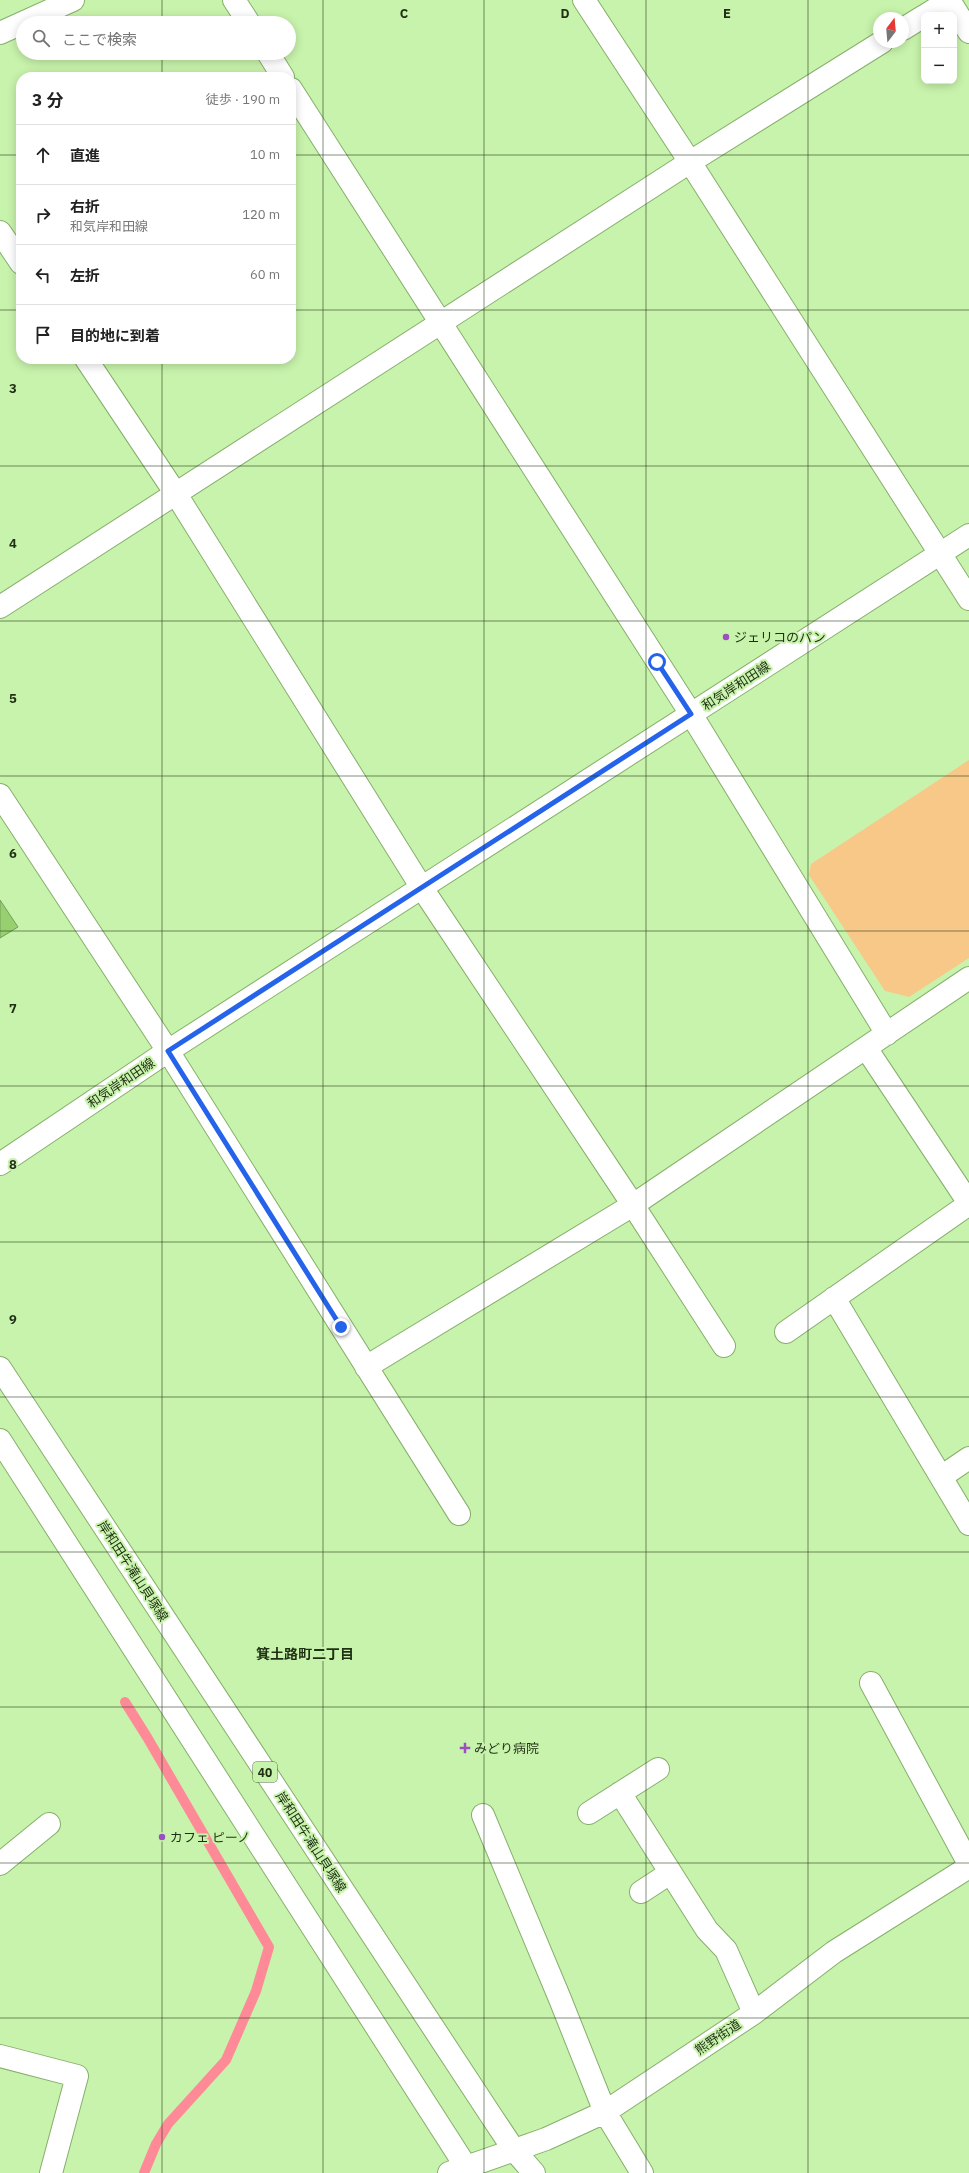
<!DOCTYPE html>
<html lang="ja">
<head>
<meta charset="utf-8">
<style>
  :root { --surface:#fff; --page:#f6f6f6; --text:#222; --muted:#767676; --line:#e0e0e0 }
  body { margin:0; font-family:"IBM Plex Sans","Noto Sans JP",sans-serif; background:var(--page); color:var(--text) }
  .controls { position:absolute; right:12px; top:12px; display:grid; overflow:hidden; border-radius:8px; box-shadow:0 2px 10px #0003 }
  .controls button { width:36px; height:36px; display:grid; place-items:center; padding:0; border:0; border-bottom:1px solid var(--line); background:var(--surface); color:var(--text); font:20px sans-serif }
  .compass { position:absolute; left:873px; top:12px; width:36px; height:36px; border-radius:50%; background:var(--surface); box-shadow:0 2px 10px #0003; rotate:16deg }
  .stop { position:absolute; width:12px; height:12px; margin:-9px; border:3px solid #2563eb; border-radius:50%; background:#fff }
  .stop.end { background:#2563eb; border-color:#fff; box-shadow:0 1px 4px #0008 }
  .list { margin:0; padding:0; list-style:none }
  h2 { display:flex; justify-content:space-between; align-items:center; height:52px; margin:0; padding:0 16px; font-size:17px }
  h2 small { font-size:13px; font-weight:400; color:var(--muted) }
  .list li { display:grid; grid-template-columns:26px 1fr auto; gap:12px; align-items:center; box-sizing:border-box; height:60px; padding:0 16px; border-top:1px solid var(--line) }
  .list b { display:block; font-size:15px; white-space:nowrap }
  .list p { margin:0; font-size:13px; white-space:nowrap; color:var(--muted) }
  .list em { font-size:13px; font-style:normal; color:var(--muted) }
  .icon { flex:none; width:22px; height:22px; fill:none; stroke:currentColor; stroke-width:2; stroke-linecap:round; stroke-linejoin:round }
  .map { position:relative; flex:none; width:969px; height:2173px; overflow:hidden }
  .search { position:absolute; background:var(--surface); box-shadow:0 2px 10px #0003; left:16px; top:16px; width:280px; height:44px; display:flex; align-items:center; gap:10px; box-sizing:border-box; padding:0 14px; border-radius:22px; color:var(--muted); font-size:15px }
  .panel { position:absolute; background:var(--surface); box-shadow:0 2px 10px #0003; left:16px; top:72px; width:280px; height:292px; border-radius:16px }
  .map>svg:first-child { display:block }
</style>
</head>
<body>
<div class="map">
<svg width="969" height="2173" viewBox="0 0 969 2173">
  <rect width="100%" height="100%" fill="#c8f3ac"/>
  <path fill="#f8c888" d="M969 760V958L909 997 885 991 809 875 811 864Z"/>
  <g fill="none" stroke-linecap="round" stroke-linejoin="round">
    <path stroke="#fe8a98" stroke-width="10" d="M125 1702 147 1737 269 1947 256 1991 226 2060 168 2124 156 2144 144 2173"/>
  </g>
  <path fill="#97d06e" stroke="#769d5b" d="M0 900 18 927 0 938Z"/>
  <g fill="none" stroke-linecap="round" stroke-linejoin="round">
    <g stroke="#86af6b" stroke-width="24">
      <path id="minor" d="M234 0 249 23
        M584 0 690 162 969 599
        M949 0 969 32
        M926 15 950 0
        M903 29 924 16
        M268 53 283 77
        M291 89 691 714 887 1034
        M0 232 21 263
        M86 359 176 494 422 888 633 1205 724 1346
        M0 607 690 162 882 42
        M0 795 168 1051 459 1514
        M866 1048 969 1203
        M834 1298 969 1524
        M786 1332 969 1204
        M366 1367 633 1205 969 978
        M941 1477 969 1458
        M871 1683 969 1864
        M620 1793 707 1930 726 1950 754 2013
        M589 1813 658 1769
        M483 1815 560 1999 605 2112 642 2173
        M0 1864 49 1824
        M641 1892 670 1873
        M0 2056 77 2076 51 2173
        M449 2173 546 2139 605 2112 754 2013 834 1952 969 1867"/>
    </g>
    <g stroke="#86af6b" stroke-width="24">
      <path id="tertiary" d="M0 33 73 0"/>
    </g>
    <g stroke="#86af6b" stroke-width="24">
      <path id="secondary" d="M0 1164 168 1051 969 535"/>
    </g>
    <g stroke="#86af6b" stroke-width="24">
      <path id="primary" d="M0 1368 492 2117 514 2150 534 2173
        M0 1440 470 2173"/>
    </g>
    <use href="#minor" stroke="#fff" stroke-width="22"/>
    <use href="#tertiary" stroke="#fff" stroke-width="22"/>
    <use href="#secondary" stroke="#fff" stroke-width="22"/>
    <use href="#primary" stroke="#fff" stroke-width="22"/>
  </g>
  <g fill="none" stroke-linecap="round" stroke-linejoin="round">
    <path stroke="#2563eb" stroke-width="5" d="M341 1327 168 1051 691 714 657 662"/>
  </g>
  <path fill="none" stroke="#1f2f13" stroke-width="1" stroke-opacity="0.55" d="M162 0V23M323 0V2173M484 0V2173M646 0V2173M808 0V2173M162 53V77M0 155H21M291 155H969M0 310H21M291 310H969M162 359V2173M0 466H969M0 621H969M0 776H969M0 931H969M0 1086H969M0 1242H969M0 1397H969M0 1552H969M0 1707H969M0 1863H969M0 2018H969"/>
  <g fill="#9b4ebf" stroke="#c8f3ac" stroke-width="1.5">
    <circle cx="726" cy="637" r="4"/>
    <path d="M463 1742h4v4h4v4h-4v4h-4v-4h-4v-4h4z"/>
    <circle cx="162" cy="1837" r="4"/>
  </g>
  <g text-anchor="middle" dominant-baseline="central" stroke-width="4" stroke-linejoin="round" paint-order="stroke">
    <rect fill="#c8f3ac" stroke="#526a41" stroke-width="1" x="253" y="1762" width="24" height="20" rx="3"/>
    <g font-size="12" font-weight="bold" fill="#1f2f13">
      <text x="265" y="1772">40</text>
    </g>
    <g font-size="13" fill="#1f2f13" stroke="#c8f3ac" text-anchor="start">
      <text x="734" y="637">ジェリコのパン</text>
      <text x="474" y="1748">みどり病院</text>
      <text x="170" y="1837">カフェ ピーノ</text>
    </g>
    <g font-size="13" fill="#1f2f13" stroke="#c8f3ac">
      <text transform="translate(736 686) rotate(-33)">和気岸和田線</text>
      <text transform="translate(121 1083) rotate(-34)">和気岸和田線</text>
      <text transform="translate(133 1571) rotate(57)">岸和田牛滝山貝塚線</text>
      <text transform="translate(311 1842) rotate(57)">岸和田牛滝山貝塚線</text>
      <text transform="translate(718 2037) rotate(-34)">熊野街道</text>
    </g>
    <g font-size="14" font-weight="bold" fill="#1f2f13" stroke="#c8f3ac">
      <text x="305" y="1654">箕土路町二丁目</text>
    </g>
  </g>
  <g font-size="13" text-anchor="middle" font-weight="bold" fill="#1f2f13" stroke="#c8f3ac" stroke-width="4" stroke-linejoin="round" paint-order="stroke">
    <text x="404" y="18">C</text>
    <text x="565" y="18">D</text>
    <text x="727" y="18">E</text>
    <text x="13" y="393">3</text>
    <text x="13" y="548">4</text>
    <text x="13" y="703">5</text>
    <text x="13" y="858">6</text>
    <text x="13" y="1013">7</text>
    <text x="13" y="1169">8</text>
    <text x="13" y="1324">9</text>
  </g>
</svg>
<div class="controls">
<button>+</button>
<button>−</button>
</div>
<svg class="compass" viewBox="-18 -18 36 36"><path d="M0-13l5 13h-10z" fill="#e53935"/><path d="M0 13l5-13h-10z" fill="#767676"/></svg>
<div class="stop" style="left:657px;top:662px"></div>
<div class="stop end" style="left:341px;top:1327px"></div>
<div class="search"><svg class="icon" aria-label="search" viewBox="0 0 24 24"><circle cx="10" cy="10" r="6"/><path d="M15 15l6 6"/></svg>ここで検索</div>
<section class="panel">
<h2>3 分<small>徒歩 · 190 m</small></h2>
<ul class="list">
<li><svg class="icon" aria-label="ahead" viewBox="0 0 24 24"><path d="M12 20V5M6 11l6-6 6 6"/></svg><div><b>直進</b></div><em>10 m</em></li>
<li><svg class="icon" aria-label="right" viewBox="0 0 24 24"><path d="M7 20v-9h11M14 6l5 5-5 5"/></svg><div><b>右折</b><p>和気岸和田線</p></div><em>120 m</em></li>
<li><svg class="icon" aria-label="left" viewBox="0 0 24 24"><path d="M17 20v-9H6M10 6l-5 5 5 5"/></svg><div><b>左折</b></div><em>60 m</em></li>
<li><svg class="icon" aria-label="arrive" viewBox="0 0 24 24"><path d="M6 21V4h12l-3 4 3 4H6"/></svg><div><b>目的地に到着</b></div></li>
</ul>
</section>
</div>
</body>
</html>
